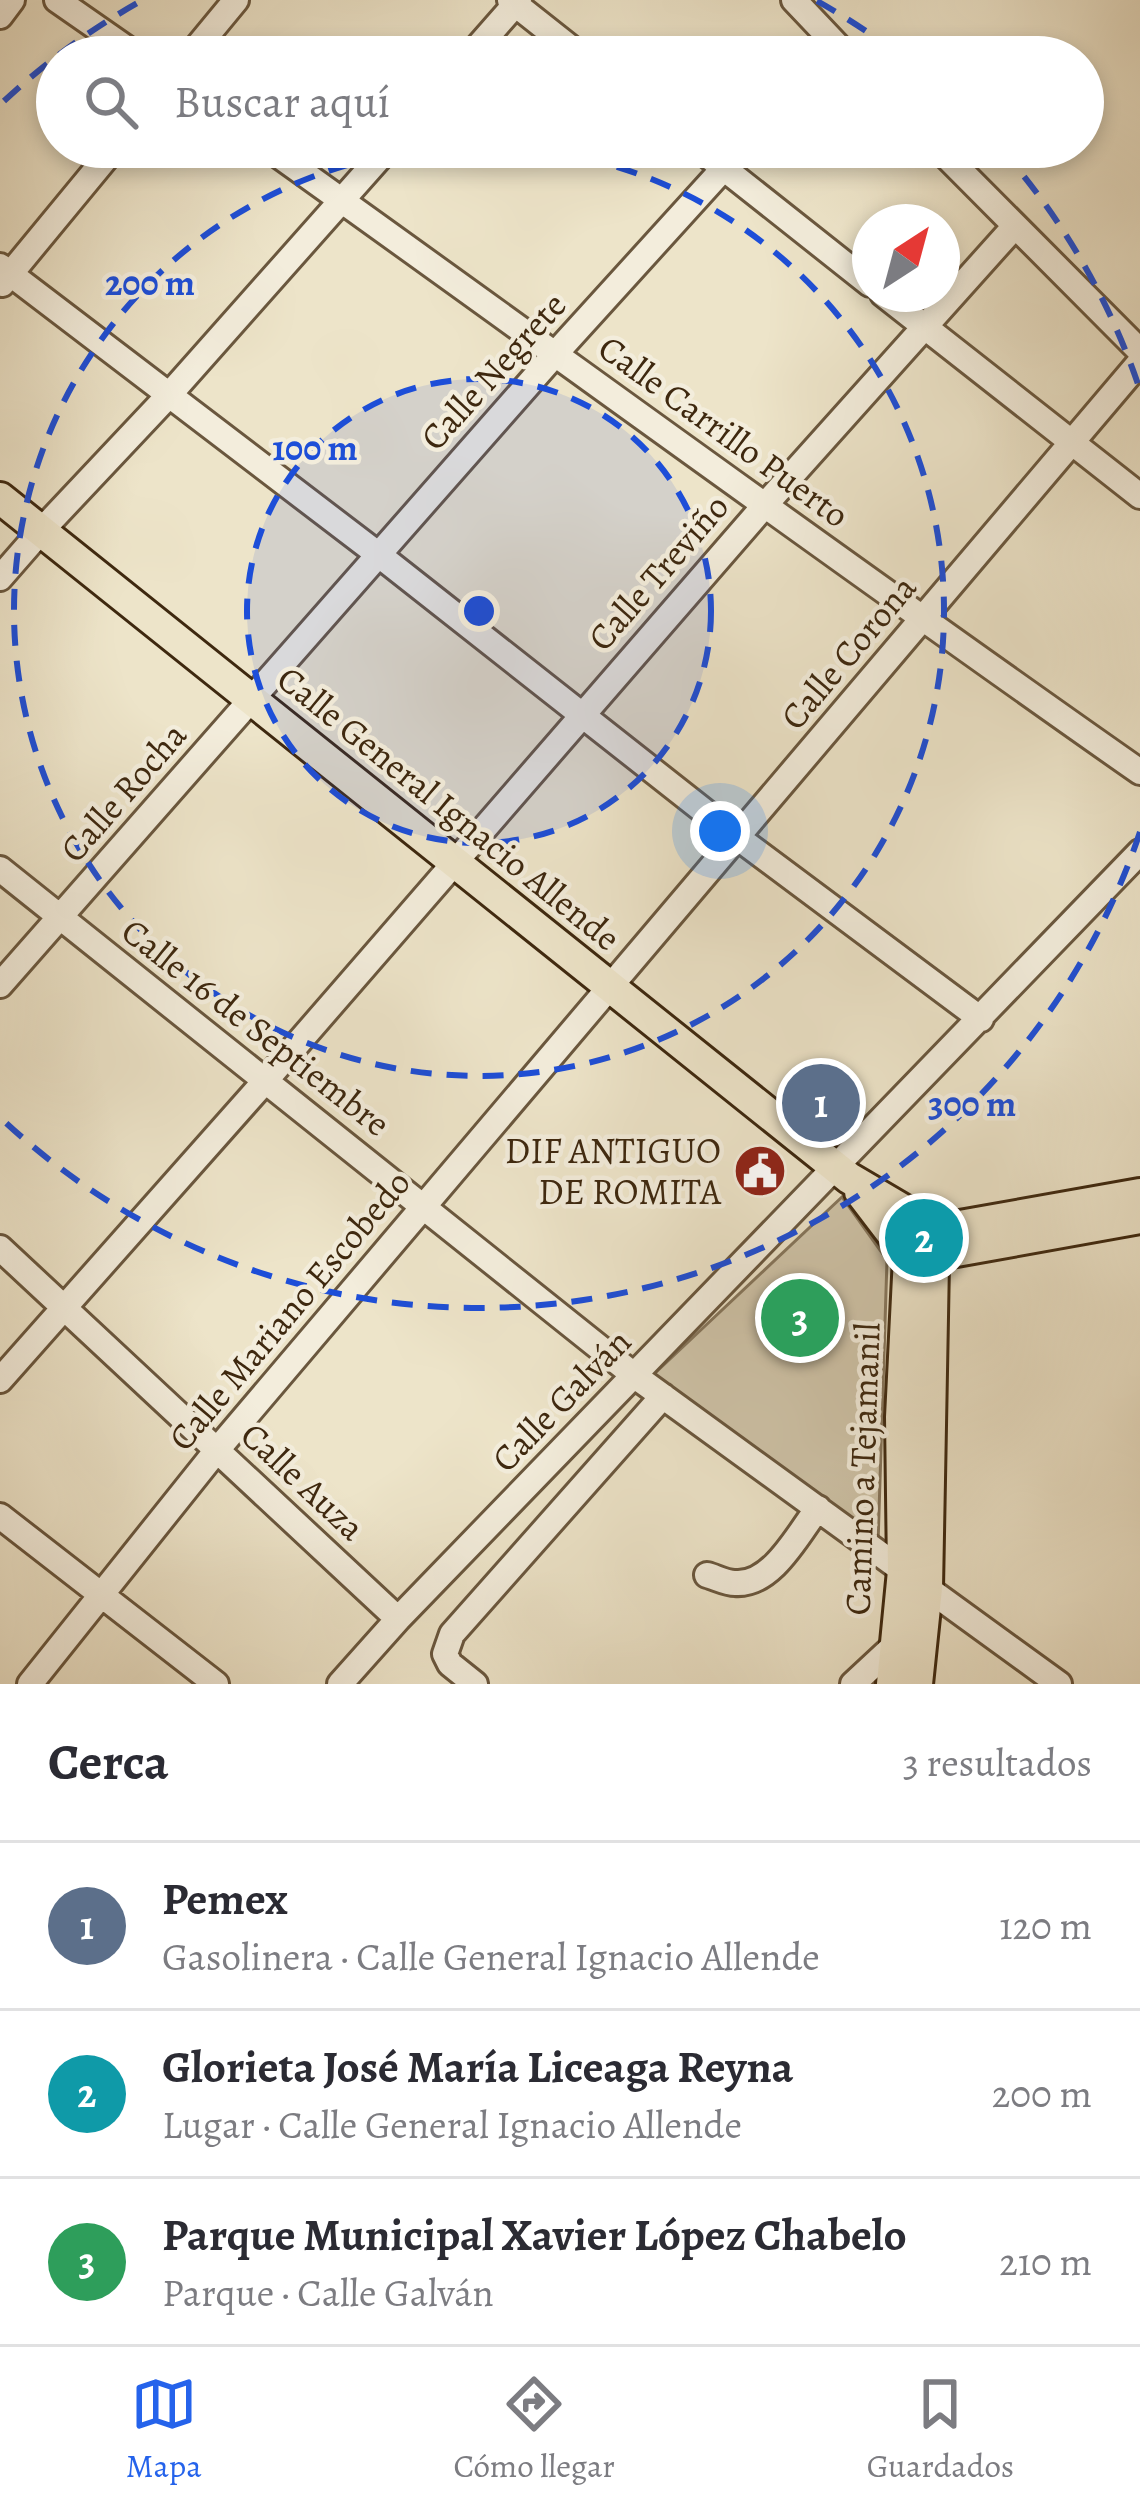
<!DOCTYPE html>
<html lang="es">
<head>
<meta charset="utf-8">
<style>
  :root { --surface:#fff; --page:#f7f7f7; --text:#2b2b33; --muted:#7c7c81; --line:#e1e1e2; --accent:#2563eb }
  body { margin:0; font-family:Alegreya,serif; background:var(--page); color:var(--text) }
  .compass { position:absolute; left:852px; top:204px; width:108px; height:108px; border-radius:50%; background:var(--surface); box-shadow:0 6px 18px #0003; rotate:36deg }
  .you { position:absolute; left:720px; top:831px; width:42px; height:42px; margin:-30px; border:9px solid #fff; border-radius:50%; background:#1a73e8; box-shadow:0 0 0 18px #1a73e833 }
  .badge { display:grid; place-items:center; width:78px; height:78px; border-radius:50%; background:var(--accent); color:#fff; font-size:39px; font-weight:700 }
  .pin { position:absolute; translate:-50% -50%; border:6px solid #fff; box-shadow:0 3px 12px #0006 }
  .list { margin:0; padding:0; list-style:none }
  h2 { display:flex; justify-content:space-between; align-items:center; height:156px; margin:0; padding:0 48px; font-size:51px }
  h2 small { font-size:39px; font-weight:400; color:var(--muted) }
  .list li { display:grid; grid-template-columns:78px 1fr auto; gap:36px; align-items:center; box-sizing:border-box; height:168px; padding:0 48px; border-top:3px solid var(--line) }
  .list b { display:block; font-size:45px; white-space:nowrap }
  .list p { margin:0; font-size:39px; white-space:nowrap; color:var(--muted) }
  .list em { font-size:39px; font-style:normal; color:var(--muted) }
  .icon { flex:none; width:66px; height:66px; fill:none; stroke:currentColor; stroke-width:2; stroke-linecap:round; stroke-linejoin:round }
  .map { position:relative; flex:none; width:1140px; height:1684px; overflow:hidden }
  .search { position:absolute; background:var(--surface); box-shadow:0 6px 18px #0003; left:36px; right:36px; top:36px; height:132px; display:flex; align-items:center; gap:30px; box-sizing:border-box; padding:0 42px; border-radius:66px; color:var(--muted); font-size:45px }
  .sheet { height:660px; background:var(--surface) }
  nav { display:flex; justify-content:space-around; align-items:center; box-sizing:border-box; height:168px; border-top:3px solid var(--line); background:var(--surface); font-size:33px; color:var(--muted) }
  nav a { display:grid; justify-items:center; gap:6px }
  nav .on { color:var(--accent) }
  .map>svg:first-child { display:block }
</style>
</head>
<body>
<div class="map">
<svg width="1140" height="1684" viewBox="0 0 1140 1684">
  <rect width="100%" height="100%" fill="#ede4c9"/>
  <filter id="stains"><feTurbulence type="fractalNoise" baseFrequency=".00167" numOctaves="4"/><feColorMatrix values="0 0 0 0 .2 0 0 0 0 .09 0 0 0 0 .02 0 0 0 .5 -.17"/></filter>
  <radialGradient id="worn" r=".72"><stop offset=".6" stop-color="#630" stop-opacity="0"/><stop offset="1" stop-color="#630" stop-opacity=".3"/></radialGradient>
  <path fill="#cfc4a9" stroke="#86765c" stroke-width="3" d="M842 1197 887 1260 878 1544 653 1375Z"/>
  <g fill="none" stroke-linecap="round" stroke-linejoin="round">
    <g stroke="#6a573e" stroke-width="30">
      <path id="minor" d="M57 0 139 57
        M510 0 582 57
        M794 0 848 57
        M0 16 12 0
        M189 57 236 0
        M469 57 519 0
        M267 147C558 355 847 567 1140 772
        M697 147 870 284
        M937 147 1140 351
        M0 266 379 555 737 837 981 1019
        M2 284 115 147
        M883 294 1140 496
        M0 578 41 531 169 395 389 147
        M0 869 635 1376 1059 1684
        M0 985 556 353 743 147
        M0 1248 398 1619
        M0 1380 266 1080 765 505 1015 226
        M0 1516 216 1684
        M707 1575C715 1577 726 1583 735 1583 772 1586 798 1534 818 1508
        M30 1684 217 1450 1140 362
        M340 1684 398 1619 1140 852
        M475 1684 450 1664 445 1654 452 1634 663 1396
        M853 1684 896 1644"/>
    </g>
    <g stroke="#3e280f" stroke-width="36">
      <path id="major" d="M0 498 849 1178 922 1221
        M860 1192 905 1251
        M943 1229 1140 1194
        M945 1253 1140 1218
        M892 1684 903 1571 901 1417 909 1257
        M917 1684 927 1588 933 1263"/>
    </g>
    <use href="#minor" stroke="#f3eddc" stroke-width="24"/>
    <use href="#major" stroke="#ede4c9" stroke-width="30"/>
  </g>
  <circle cx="479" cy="611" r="232" fill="#1d4ed8" fill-opacity=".12"/>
  <g fill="none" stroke="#1d4ed8" stroke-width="6" stroke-dasharray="21 15">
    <circle cx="479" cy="611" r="232"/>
    <path d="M511 147A465 465 0 1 1 447 147"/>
    <path d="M1140 832A697 697 0 0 1 4 1121M4 101A697 697 0 0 1 141 1M817 1A697 697 0 0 1 898 54M1001 149A697 697 0 0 1 1140 390"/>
  </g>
  <defs>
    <g id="civic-disc" transform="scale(2.7)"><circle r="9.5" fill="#8f2418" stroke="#f3eddc"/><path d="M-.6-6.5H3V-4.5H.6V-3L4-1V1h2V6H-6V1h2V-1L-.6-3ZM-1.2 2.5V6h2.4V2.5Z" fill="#fff"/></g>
  </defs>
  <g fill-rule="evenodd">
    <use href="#civic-disc" x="760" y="1171"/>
  </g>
  <g text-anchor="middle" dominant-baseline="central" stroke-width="9" stroke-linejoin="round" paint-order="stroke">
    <g font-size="36" fill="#3e280f" stroke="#f3eddc">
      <text transform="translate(493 371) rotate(-48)">Calle Negrete</text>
      <text transform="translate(724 431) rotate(36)">Calle Carrillo Puerto</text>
      <text transform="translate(658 572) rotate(-49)">Calle Treviño</text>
      <text transform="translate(848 652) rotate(-50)">Calle Corona</text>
      <text transform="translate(123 792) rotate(-49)">Calle Rocha</text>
      <text transform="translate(449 808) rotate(39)">Calle General Ignacio Allende</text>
      <text transform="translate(256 1027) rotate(38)">Calle 16 de Septiembre</text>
      <text transform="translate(289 1310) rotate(-50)">Calle Mariano Escobedo</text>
      <text transform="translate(561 1400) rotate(-46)">Calle Galván</text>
      <text transform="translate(862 1469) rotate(-88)">Camino a Tejamanil</text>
      <text transform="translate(303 1481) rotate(43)">Calle Auza</text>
    </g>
    <g font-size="36" fill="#3e280f" stroke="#f3eddc" text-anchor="end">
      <text x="721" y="1150">DIF ANTIGUO<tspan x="721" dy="41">DE ROMITA</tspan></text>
    </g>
  </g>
  <circle cx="479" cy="611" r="18" fill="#1d4ed8" stroke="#f3eddc" stroke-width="6"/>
  <g font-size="36" text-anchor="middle" font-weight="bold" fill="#1d4ed8" stroke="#f3eddc" stroke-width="9" stroke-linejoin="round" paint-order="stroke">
    <text x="150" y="295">200 m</text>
    <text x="315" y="460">100 m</text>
    <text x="972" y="1116">300 m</text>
  </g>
  <rect width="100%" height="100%" filter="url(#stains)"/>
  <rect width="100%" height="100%" fill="url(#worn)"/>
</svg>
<svg class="compass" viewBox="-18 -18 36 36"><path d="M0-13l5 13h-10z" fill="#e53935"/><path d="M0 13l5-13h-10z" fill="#7c7c81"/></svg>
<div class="you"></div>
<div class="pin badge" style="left:821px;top:1103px;background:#5c6f8a">1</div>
<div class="pin badge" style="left:924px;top:1238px;background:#0f9aa8">2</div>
<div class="pin badge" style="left:800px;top:1318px;background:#2e9e5b">3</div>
<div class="search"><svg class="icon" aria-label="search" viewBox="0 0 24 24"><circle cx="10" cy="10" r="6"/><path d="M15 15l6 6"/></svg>Buscar aquí</div>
</div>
<section class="sheet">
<h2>Cerca<small>3 resultados</small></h2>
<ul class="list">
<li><span class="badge" style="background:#5c6f8a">1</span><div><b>Pemex</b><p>Gasolinera · Calle General Ignacio Allende</p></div><em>120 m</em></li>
<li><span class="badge" style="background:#0f9aa8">2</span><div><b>Glorieta José María Liceaga Reyna</b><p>Lugar · Calle General Ignacio Allende</p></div><em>200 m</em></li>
<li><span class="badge" style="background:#2e9e5b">3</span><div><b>Parque Municipal Xavier López Chabelo</b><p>Parque · Calle Galván</p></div><em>210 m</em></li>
</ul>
</section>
<nav>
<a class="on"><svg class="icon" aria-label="map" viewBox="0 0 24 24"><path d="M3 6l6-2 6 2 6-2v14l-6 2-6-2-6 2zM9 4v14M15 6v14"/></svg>Mapa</a>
<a><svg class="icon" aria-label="directions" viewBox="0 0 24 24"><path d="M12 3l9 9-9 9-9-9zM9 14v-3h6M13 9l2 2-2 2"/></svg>Cómo llegar</a>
<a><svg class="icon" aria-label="saved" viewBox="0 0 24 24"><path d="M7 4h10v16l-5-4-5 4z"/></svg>Guardados</a>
</nav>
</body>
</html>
